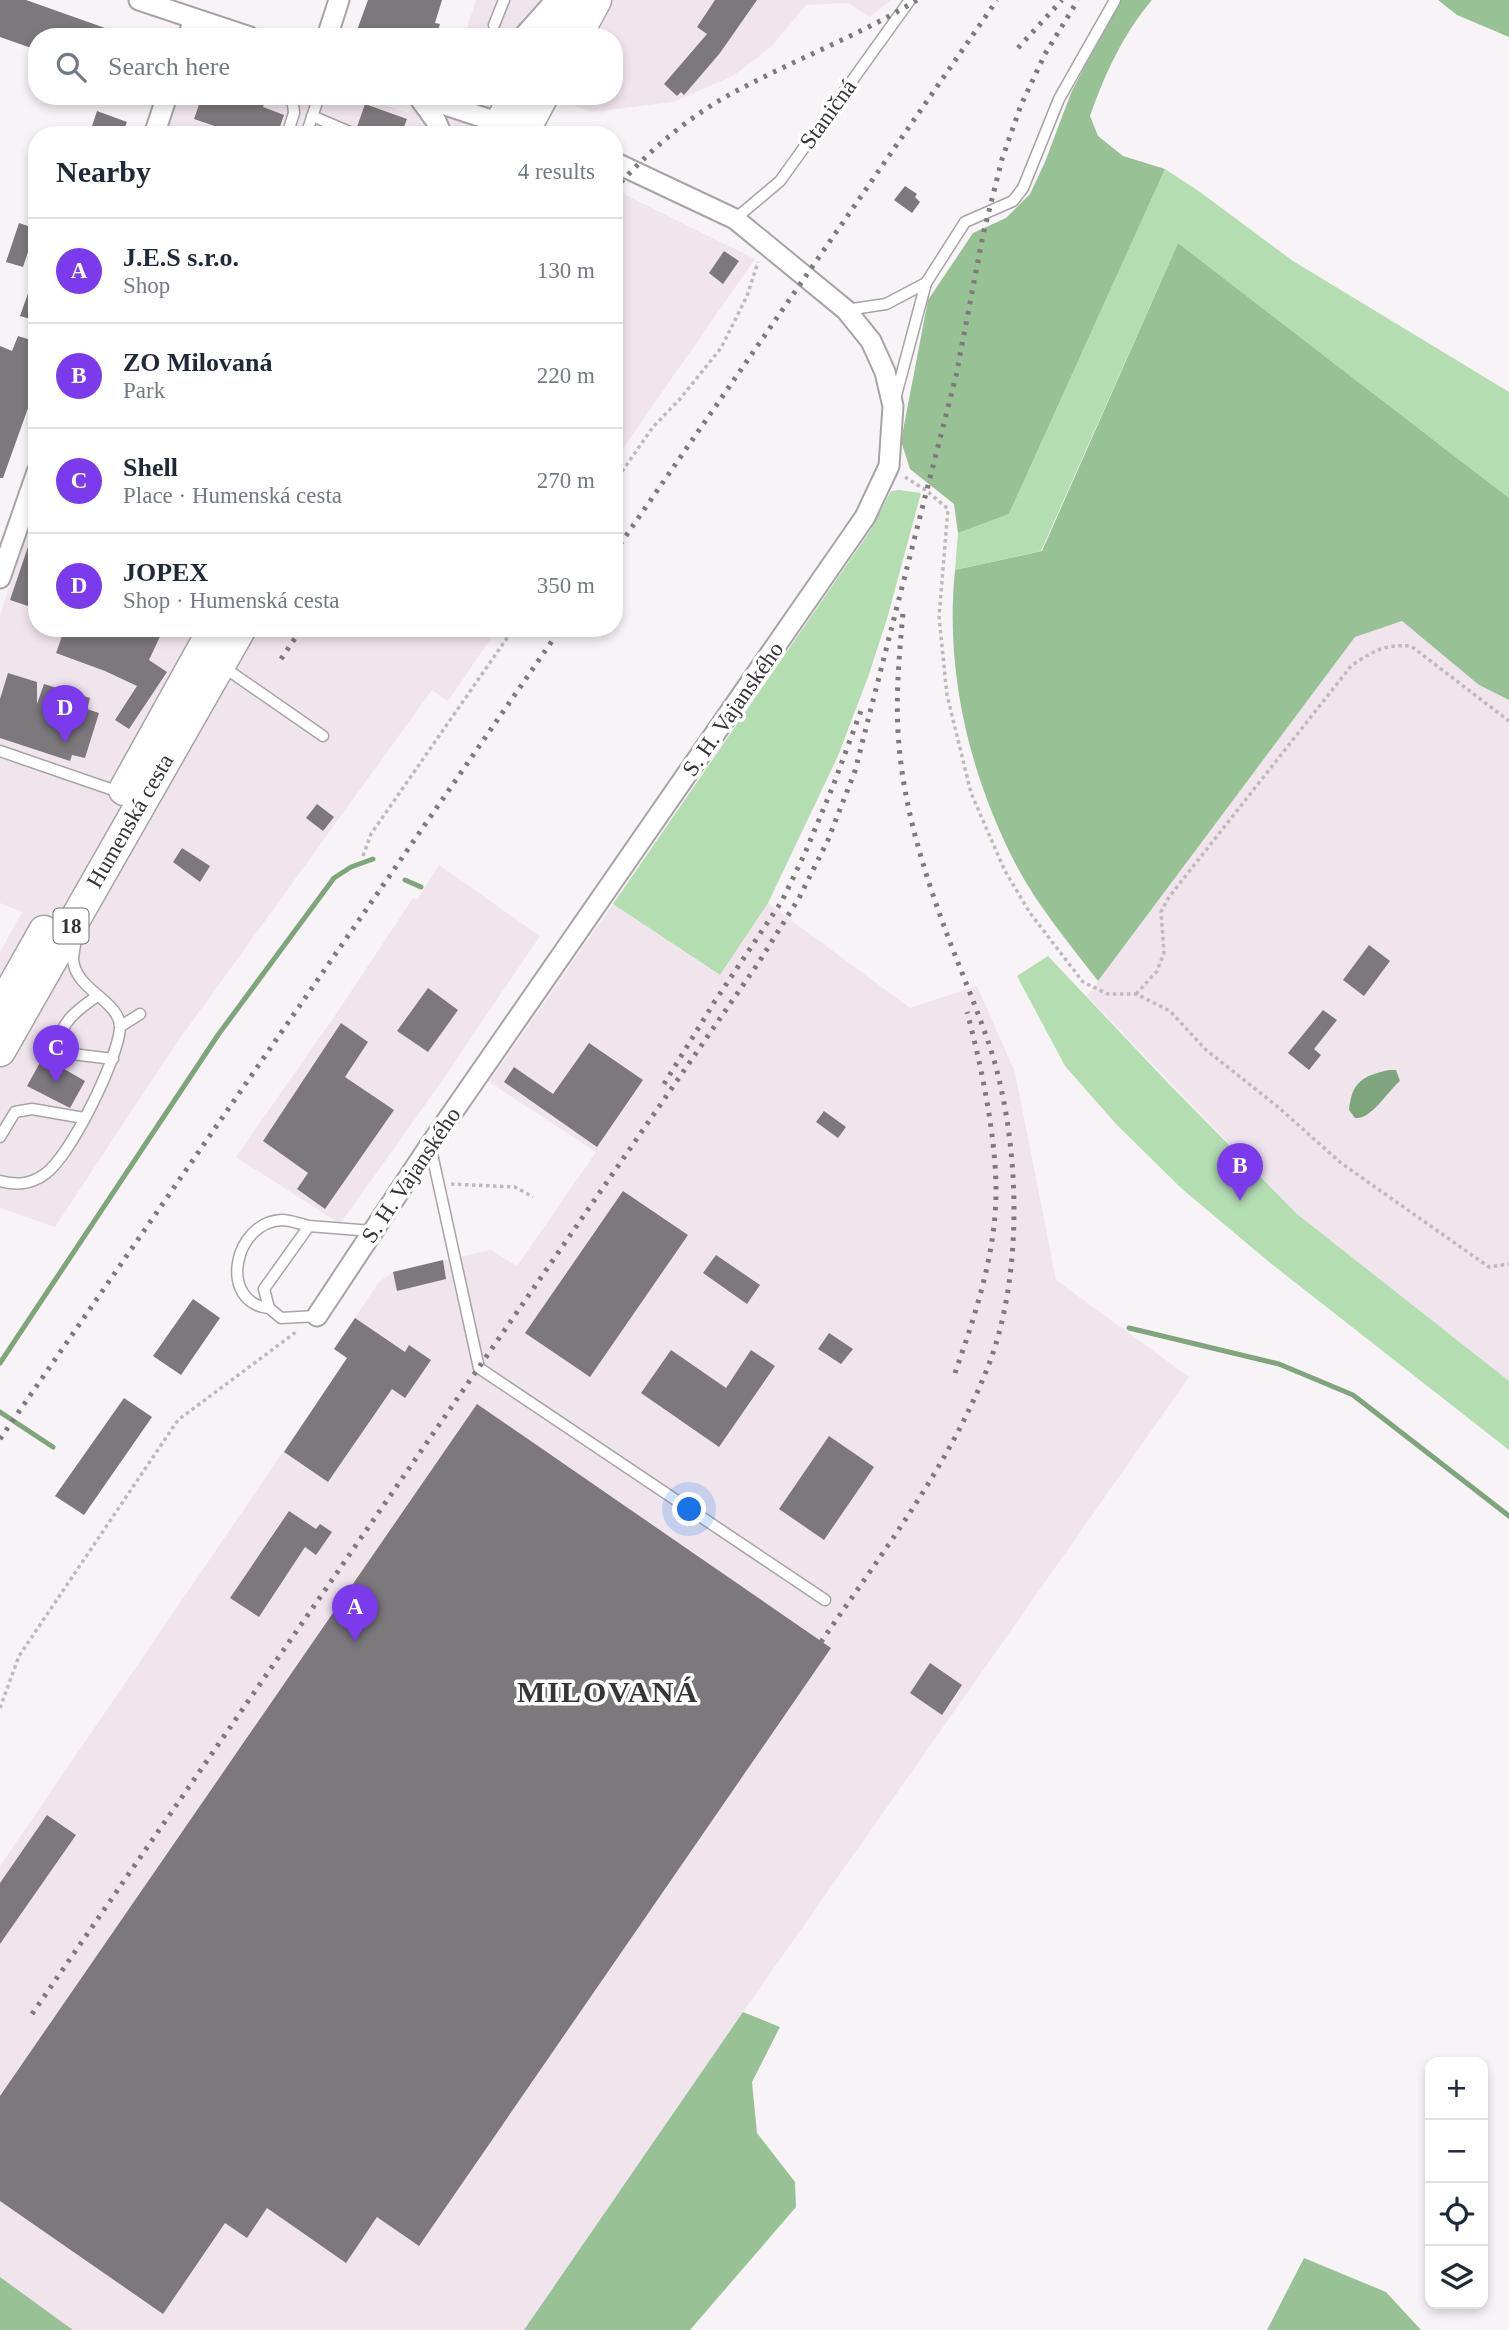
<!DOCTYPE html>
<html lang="en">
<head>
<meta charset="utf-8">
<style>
  :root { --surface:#fff; --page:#f6f6f7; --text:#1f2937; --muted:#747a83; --line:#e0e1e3; --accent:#7c3aed }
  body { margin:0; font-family:"Times New Roman",serif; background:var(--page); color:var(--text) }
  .controls { position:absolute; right:21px; bottom:21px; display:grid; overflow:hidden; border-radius:14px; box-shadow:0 4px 10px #0003 }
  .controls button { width:63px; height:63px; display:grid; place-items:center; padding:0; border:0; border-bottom:2px solid var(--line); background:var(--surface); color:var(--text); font:35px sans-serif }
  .you { position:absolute; left:690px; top:1510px; width:24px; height:24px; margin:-18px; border:5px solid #fff; border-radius:50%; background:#1a73e8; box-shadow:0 0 0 10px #1a73e833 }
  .badge { display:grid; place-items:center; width:46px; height:46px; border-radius:50%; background:var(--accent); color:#fff; font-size:23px; font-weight:700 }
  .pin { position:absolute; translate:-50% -58px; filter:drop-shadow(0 2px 4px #0008) }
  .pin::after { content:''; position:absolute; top:37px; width:24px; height:21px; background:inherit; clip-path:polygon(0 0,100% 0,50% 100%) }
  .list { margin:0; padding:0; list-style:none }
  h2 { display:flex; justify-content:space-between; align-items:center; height:91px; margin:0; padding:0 28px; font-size:30px }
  h2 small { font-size:23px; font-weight:400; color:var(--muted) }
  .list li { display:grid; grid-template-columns:46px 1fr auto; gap:21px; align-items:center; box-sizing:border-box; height:105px; padding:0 28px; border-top:2px solid var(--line) }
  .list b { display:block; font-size:26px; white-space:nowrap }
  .list p { margin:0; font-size:23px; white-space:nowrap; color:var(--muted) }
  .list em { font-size:23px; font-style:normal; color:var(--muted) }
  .icon { flex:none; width:38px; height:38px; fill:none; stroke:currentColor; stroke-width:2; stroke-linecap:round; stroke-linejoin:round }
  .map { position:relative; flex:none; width:1509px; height:2330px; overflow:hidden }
  .search { position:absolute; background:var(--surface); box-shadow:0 4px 10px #0003; left:28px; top:28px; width:595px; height:77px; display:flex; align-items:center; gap:18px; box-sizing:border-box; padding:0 24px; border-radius:28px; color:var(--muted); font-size:26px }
  .panel { position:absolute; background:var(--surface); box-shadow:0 4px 10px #0003; left:28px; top:126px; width:595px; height:511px; border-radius:28px }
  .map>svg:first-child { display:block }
</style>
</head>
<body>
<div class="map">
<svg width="1509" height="2330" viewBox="0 0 1509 2330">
  <rect width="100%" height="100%" fill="#f8f3f6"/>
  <path fill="#f1e5ed" d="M476 0H891L870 17 849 3 806 5 771 47 733 76 673 102 593 112 562 102 565 96H614V37H464Z
    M178 96H359L408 113 420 96H562L541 135H165Z
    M614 189 755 259 614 461Z
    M37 503V628H498L448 701 432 690 178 1041 55 1227 0 1208V952L22 912 0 903V615Z
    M1402 621 1479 685 1509 700V1381L1297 1214 1087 996 1355 637Z
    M439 865 540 936 437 1088 340 1224 236 1157 336 1014 413 898 417 900Z
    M768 903 910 1008 977 986 1015 1072 1056 1280 1189 1377 743 2012 524 2330H73L0 2277V1866L333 1379 362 1369 334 1349 379 1282 393 1272 491 1250 517 1266 596 1152 489 1082 613 904 719 975Z"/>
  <path fill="#b4ddb2" d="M1165 169 1200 192 1293 261 1509 392V498L1178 243 1041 551 955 570 958 533 1009 514Z
    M899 490 921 493 887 619 868 677 838 756 768 903 720 975 613 904 870 531 891 491Z
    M1048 956 1168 1083 1297 1214 1509 1381V1450L1269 1262 1181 1188 1116 1124 1065 1066 1017 976Z"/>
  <path fill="#98c196" d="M1119 0H1152C1123 34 1105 74 1090 116L1098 136 1123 156 1165 169 1009 514 958 533 954 504 910 469 901 441 928 300 973 233 1006 218 1030 194 1045 162 1071 93Z
    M1438 0H1509V37L1457 15Z
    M1178 243 1509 498V700L1479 685 1402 621 1355 637 1098 981C1068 942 1035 903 1013 859 968 769 945 670 955 570L1042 551Z
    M743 2012 780 2027 752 2082 757 2133 795 2182 796 2207 690 2330H524Z
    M1304 2258 1386 2292 1421 2330H1267Z
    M0 2277 73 2330H0Z"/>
  <path fill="#7ea57b" d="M1389 1070H1396L1400 1081C1386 1093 1371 1120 1355 1118L1349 1110C1352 1081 1363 1076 1389 1070Z"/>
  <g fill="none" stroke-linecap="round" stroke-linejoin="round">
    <path stroke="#7ea57b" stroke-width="5" d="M405 880 421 887
      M1129 1328 1279 1364 1353 1395 1509 1516
      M0 1363 218 1035 334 878 351 867 373 859
      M0 1412 53 1447"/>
  </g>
  <path fill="#7c787b" d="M0 0H26L122 34V37H37V50L0 37Z
    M368 0H442L435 23 440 24 436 37H368L356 33Z
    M715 0H757L720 53 684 95 681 92 677 96 664 84 707 34 697 27Z
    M202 96H249L265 102 263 107 284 115 277 135H241L194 119Z
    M365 104 407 119 401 135 381 128 380 135H364L362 130 357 127Z
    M97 111 127 122 122 135H89Z
    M905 186 917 194 915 197 920 202 912 213 894 200Z
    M19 223 37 229V245L31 243 23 267 6 262Z
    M724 251 739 261 723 284 709 273Z
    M35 274 37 275V311L34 320 20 316Z
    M18 336 37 342V383L3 478H0V346L12 351Z
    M34 529 37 530V609L10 600Z
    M65 628H164L149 660 167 672 129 729 115 720 137 686 105 671 56 653Z
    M8 673 37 682V704L44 684 90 698 87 709 99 713 85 758 72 755 70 761 0 738V699Z
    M317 804 334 817 323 831 306 818Z
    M182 848 210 866 200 882 173 862Z
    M1369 945 1390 961 1364 996 1343 980Z
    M428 988 458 1010 428 1052 397 1031Z
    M1323 1010 1337 1020 1314 1049 1321 1055 1309 1070 1288 1053Z
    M341 1023 368 1042 345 1077 394 1110 325 1209 297 1189 308 1173 263 1141Z
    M589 1043 643 1080 597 1147 504 1082 514 1067 553 1094Z
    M43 1057 85 1081 70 1108 27 1086Z
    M824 1111 846 1127 838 1138 816 1122Z
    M623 1191 688 1235 590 1377 525 1333Z
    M716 1255 760 1285 747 1304 703 1273Z
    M443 1260 446 1279 397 1291 393 1272Z
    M193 1299 220 1318 181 1375 153 1356Z
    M355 1318 405 1352 409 1345 431 1360 405 1398 392 1389 328 1482 284 1452 347 1358 334 1349Z
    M829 1333 853 1349 841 1364 818 1349Z
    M671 1350 726 1388 751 1350 775 1366 719 1447 641 1393Z
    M124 1398 152 1417 84 1515 55 1496Z
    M477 1404 831 1648 419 2246 377 2217 346 2263 267 2208 247 2238 225 2223 163 2314 0 2201V2096Z
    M829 1436 874 1467 824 1540 779 1509Z
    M289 1511 316 1529 320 1524 332 1532 316 1555 305 1547 259 1617 230 1598Z
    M930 1663 962 1685 942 1715 910 1693Z
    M47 1815 76 1835 0 1944V1883Z"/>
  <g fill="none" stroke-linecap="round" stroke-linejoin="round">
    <g stroke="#a8a3a6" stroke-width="13">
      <path id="service" d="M494 25 504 0
        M312 116 357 135
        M287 135 294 113 292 96
        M306 135 319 96
        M735 219 780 181 910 0
        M846 310 886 304 926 283
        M895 399 926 283 965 222 1013 201 1023 188 1059 99 1115 0
        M222 666 323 736
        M0 751 122 793
        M97 996C78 1010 62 1020 58 1044L64 1053 113 1059
        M121 1026 140 1014
        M0 1137 15 1112 32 1109 84 1118
        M430 1145 479 1368 825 1600
        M0 1181C16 1185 30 1185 45 1174 70 1157 118 1059 120 1028 121 1001 76 991 73 960 73 954 75 946 76 939
        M269 1308C218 1303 233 1222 282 1220 290 1220 300 1224 309 1226
        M317 1316 281 1318 269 1308 264 1289 309 1226 372 1231"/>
    </g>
    <g stroke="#a8a3a6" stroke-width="23">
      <path id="minor" d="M139 0 250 37
        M188 37 194 19
        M327 37 339 0
        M523 37 556 0
        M418 96 500 123
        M418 96 436 121 442 135
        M154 135 167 96
        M0 578 37 472
        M317 1316 430 1145 865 517 889 466 893 406 885 372 871 341 846 310 735 219 614 162"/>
    </g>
    <g stroke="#a8a3a6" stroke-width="33">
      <path id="primary" d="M548 37 569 0
        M576 37 596 0
        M493 135 515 96
        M522 135 543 96
        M124 790 214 628
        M0 1009 44 931
        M0 1051 241 628"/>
    </g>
    <path stroke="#bebabc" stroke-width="3.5" stroke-dasharray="3.5 3.5" stroke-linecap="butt" d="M905 477 927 491 948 509 939 617 947 695 971 793 1005 871 1030 913 1083 982 1108 994H1136L1170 1011 1205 1049 1278 1107 1341 1163 1489 1267 1509 1264
      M614 483 653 427 680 399 721 348 747 296 758 262
      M363 856 371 834 514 628
      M1136 994 1157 971 1164 953 1161 912 1169 897 1351 666C1373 651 1384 644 1411 646L1509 721
      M451 1184 515 1187 533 1197
      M0 1708 19 1656 178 1420 296 1332"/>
    <use href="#service" stroke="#fff" stroke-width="10"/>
    <use href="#minor" stroke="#fff" stroke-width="19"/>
    <use href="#primary" stroke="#fff" stroke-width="30"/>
    <path stroke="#7e7a7c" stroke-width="5" stroke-dasharray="3.5 7" stroke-linecap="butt" d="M1018 48 1062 0
      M614 190C651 148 694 112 744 87 801 57 862 34 917 0
      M614 553 997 0
      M281 659 302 628
      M664 1084 715 1001 782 901 805 853 833 786 862 708
      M955 1373C976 1313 997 1250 996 1186 995 1132 981 1064 967 1012
      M0 1439 561 628
      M821 1642C882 1553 950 1465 989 1364 1024 1272 1020 1143 991 1050 977 1008 959 967 944 926 923 869 904 806 899 745 895 701 899 657 903 613
      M32 2014 759 962 799 898 828 840 855 771 956 376 983 235 1002 159 1021 105 1045 54 1078 0"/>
  </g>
  <g text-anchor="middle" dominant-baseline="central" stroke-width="7" stroke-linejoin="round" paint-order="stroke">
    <rect fill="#fff" stroke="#727172" stroke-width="2" x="53.5" y="908.5" width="35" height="35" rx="5"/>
    <g font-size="21" font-weight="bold" fill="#363435">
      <text x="71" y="926">18</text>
    </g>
    <g font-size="23" fill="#363435" stroke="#fff">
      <text transform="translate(828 114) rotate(-54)">Staničná</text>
      <text transform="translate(733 709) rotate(-55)">S. H. Vajanského</text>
      <text transform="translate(130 821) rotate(-60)">Humenská cesta</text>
      <text transform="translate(411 1175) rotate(-56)">S. H. Vajanského</text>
    </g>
    <g font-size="30" font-weight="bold" letter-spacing="2" fill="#363435" stroke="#fff">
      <text x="608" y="1691">MILOVANÁ</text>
    </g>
  </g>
</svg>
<div class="controls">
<button>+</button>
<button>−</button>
<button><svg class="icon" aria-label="locate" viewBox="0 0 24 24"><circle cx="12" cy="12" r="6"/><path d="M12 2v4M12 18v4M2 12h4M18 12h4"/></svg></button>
<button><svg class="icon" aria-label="layers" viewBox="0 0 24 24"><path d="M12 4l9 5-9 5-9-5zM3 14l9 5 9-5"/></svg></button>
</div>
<div class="you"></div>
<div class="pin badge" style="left:355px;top:1642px">A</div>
<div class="pin badge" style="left:1240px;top:1201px">B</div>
<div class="pin badge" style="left:56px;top:1083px">C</div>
<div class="pin badge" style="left:65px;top:743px">D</div>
<div class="search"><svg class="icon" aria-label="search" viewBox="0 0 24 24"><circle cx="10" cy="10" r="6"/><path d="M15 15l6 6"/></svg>Search here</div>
<section class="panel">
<h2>Nearby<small>4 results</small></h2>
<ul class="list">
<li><span class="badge">A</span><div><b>J.E.S s.r.o.</b><p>Shop</p></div><em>130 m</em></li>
<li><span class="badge">B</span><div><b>ZO Milovaná</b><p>Park</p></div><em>220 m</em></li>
<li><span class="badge">C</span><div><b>Shell</b><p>Place · Humenská cesta</p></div><em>270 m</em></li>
<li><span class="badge">D</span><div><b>JOPEX</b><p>Shop · Humenská cesta</p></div><em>350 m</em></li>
</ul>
</section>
</div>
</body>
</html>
